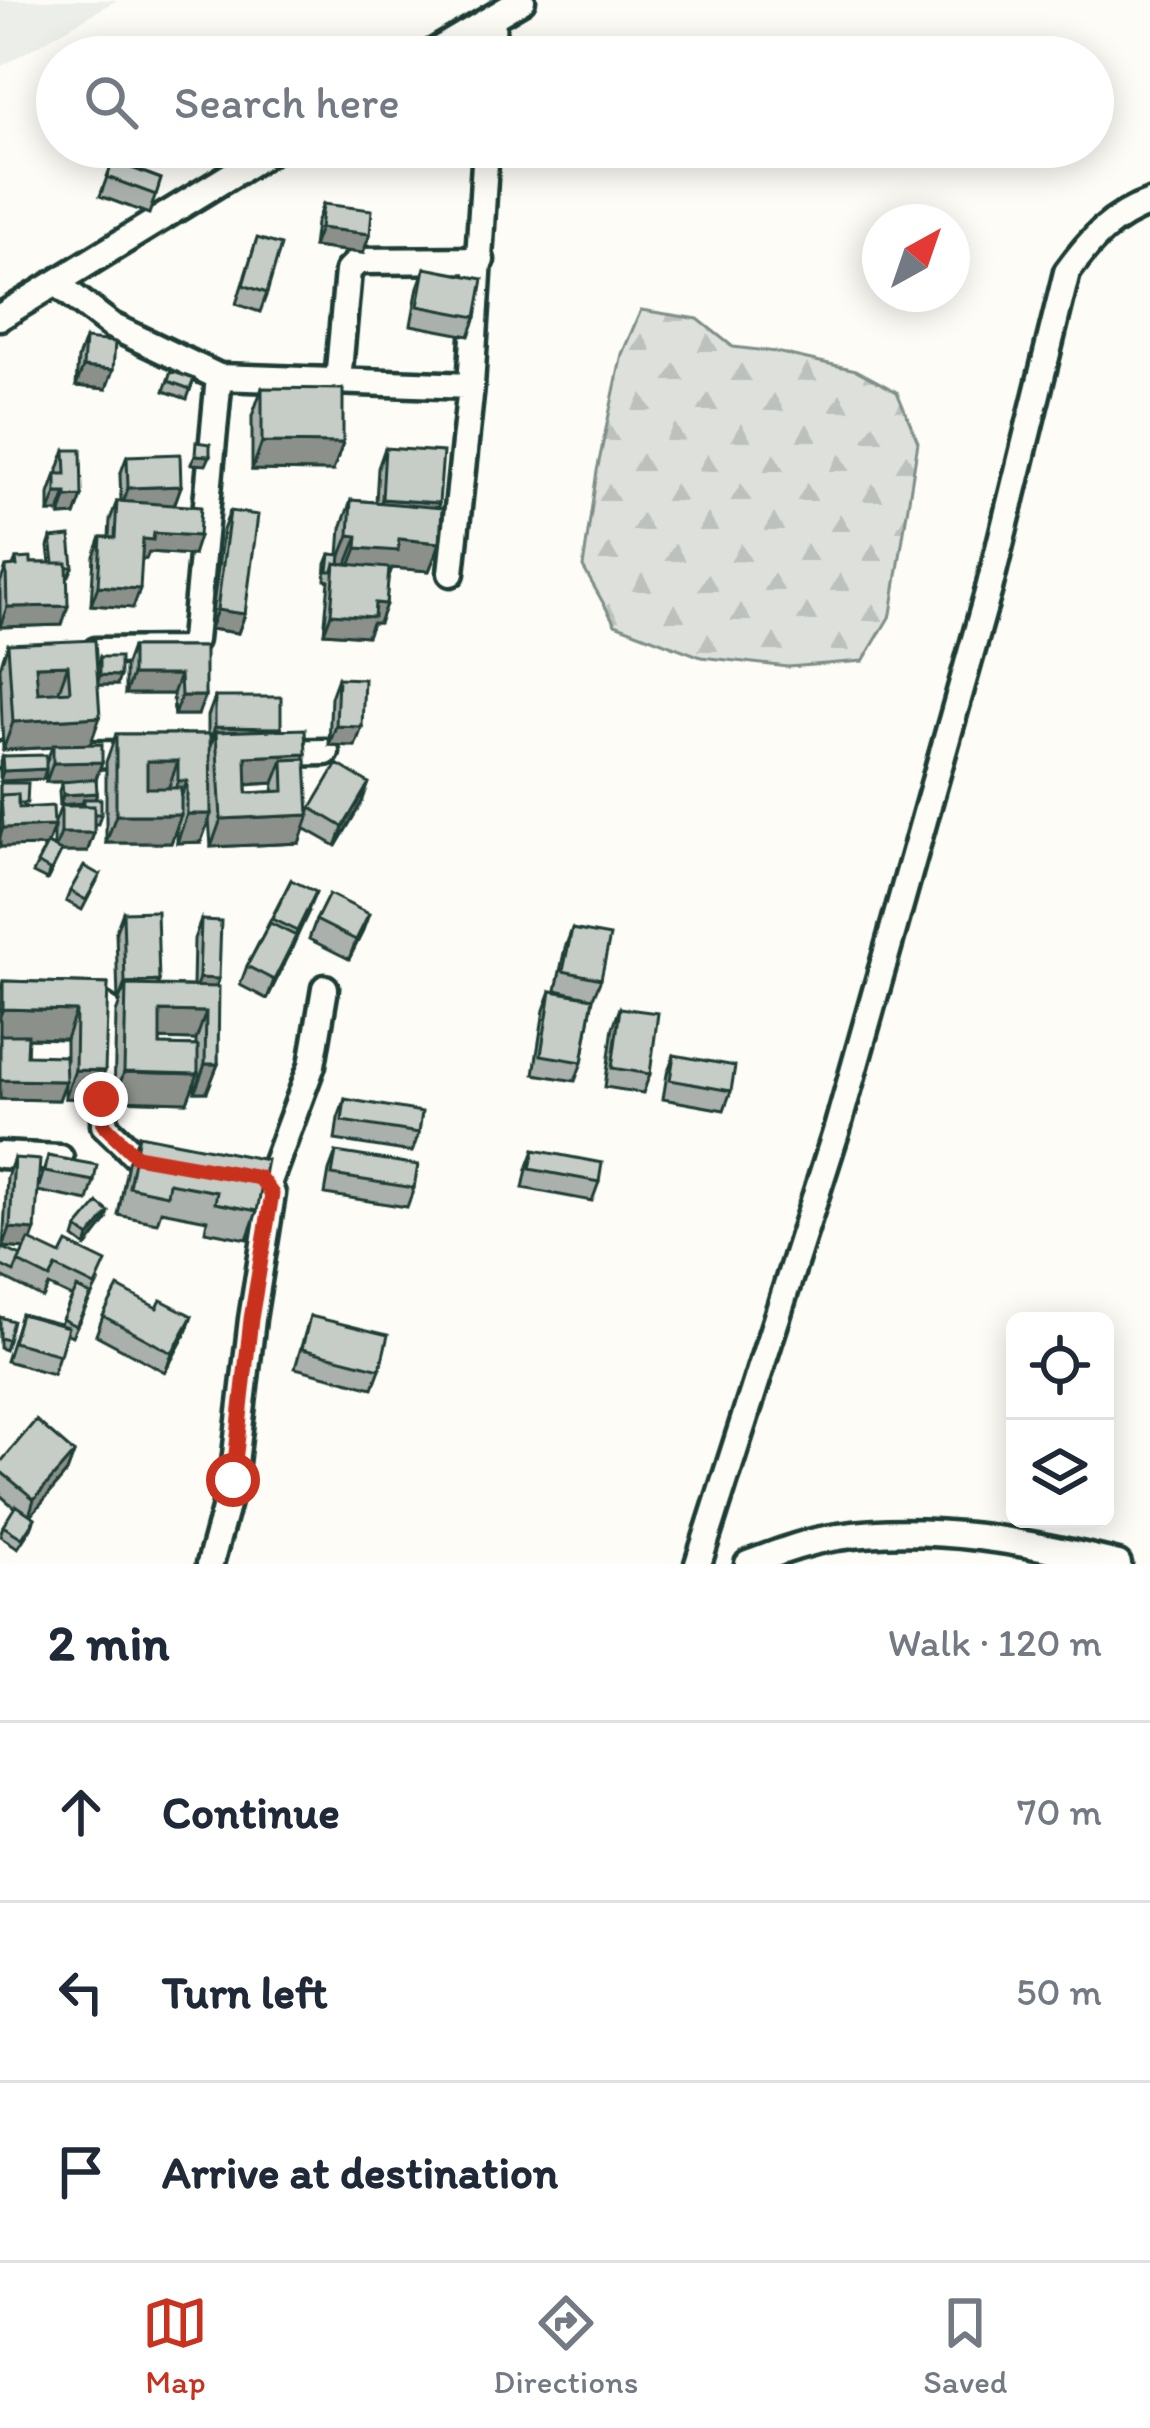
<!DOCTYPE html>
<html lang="en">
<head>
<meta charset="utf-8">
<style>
  :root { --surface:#fff; --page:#f6f6f7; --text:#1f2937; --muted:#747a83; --line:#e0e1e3; --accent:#c8321e }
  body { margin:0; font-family:Itim,sans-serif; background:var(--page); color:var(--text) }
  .controls { position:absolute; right:36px; bottom:36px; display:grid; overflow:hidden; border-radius:18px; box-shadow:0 6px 30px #0003 }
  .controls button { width:108px; height:108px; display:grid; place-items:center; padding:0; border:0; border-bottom:3px solid var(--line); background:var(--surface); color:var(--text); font:60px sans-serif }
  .compass { position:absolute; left:862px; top:204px; width:108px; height:108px; border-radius:50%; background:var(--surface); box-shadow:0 6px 30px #0003; rotate:40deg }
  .stop { position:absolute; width:36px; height:36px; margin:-27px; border:9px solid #c8321e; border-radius:50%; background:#fff }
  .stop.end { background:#c8321e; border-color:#fff; box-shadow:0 3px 12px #0008 }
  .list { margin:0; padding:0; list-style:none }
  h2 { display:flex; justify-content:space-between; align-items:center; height:156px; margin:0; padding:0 48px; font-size:51px }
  h2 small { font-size:39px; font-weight:400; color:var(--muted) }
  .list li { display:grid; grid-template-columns:78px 1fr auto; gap:36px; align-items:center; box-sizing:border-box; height:180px; padding:0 48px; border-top:3px solid var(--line) }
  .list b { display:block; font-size:45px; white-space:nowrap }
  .list em { font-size:39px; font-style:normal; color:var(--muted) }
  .icon { flex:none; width:66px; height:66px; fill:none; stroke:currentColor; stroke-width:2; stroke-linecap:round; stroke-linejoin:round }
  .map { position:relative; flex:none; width:1150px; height:1564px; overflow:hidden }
  .search { position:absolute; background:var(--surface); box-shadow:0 6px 30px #0003; left:36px; right:36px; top:36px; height:132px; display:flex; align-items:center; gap:30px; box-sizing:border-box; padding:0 42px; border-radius:66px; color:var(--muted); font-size:45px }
  .sheet { height:696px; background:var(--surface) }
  nav { display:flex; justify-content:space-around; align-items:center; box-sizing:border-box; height:168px; border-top:3px solid var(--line); background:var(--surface); font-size:33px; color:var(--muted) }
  nav a { display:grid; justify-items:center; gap:6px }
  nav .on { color:var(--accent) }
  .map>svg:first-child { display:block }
</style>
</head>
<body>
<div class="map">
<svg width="1150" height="1564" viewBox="0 0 1150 1564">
  <defs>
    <pattern id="forest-firs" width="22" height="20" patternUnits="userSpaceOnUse" patternTransform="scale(3)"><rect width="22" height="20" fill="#dde0db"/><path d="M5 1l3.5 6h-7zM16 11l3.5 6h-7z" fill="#bdc1bd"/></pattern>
  </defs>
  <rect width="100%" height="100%" fill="#fdfcf7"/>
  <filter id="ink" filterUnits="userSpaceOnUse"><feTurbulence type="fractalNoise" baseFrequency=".00833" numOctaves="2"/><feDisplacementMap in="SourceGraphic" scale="24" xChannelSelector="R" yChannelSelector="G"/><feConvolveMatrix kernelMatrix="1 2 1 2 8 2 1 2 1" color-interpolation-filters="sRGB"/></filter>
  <g filter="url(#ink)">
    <path fill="#eceee9" d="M0 0H117L0 67Z"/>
    <path fill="url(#forest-firs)" stroke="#7e8e88" stroke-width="3" d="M641 310 698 319 733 347 776 352 856 370 897 392 918 442 891 614 863 661 788 667 701 657 615 624 583 567 597 471 622 354Z"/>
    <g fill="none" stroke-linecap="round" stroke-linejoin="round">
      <g stroke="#1f3d34" stroke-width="33">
        <path id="minor" d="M426 57 522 0
          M491 57 493 17
          M56 283 112 326 219 377 471 386 486 147
          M0 317 277 147
          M338 381 348 271 358 261 481 260
          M451 573 471 386
          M96 651 185 650 194 640 219 377
          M272 753 326 752
          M0 755 142 754
          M79 1000 96 1002 107 1009 104 1125 136 1156 161 1160
          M0 1155 60 1158
          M210 1564 233 1480 252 1319 272 1194 268 1184 312 1065 325 988
          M698 1564 837 1129 989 589 1067 272C1091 239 1111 217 1150 203
          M748 1564C777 1553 807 1541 838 1537 930 1523 1029 1542 1118 1564"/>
      </g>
      <use href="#minor" stroke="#fdfcf7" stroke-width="24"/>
    </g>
    <path fill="#aab0ab" stroke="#1f3d34" stroke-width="3" fill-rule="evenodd" d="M113 161 161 179 149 214 100 196Z
      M323 204 363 253 313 247 316 223Z
      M257 238 267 293 260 312 236 304Z
      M425 268 476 317 469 336 411 325 418 287Z
      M85 339 106 389 76 386 78 358Z
      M171 371 194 379 187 399 164 391Z
      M262 388 333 471 252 470V416Z
      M385 448 439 503 438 508 440 543 429 571 392 568 388 578 386 604 379 623H372L367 636 324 633 329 581 325 580 326 564 330 554 339 555 341 528 351 500 376 502 378 468Z
      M65 450 82 496 75 515 60 516 59 512H49V494L56 474H58V469Z
      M127 456 181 486 174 505 193 555 149 552 146 559H142L133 608 91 605 94 556 101 537H109L110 520 117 501H121L120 475Z
      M230 511 245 614 238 633 210 629 223 530Z
      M51 538 73 567 69 576H67L62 625 0 627V583L6 567 13 566 16 559 31 563H50L48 547Z
      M8 644 97 667 100 657 117 685H98L90 744 102 762 96 780 97 793 95 799 101 814 98 824H94V833L87 852H61L47 880 33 873 46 846 0 847V783L26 807 54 825 61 806H81L82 803 60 805 59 791 62 782H46V770L43 779 0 781V762L2 756 46 763 52 747 3 750 0 667ZM54 827V847L48 844Z
      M132 647H205L198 715H174L173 694H125V666Z
      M338 678 362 727 355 746 329 745 331 697Z
      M215 697 281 728 280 730 304 759 309 815 311 808 362 802 336 846 304 828 299 843 211 847 209 818 201 842 177 843V827L171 843H106V762L116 734H208V716ZM274 783 273 792 247 793V785Z
      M100 875 82 910 66 901 70 891Z
      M291 880 309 911 267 999 240 985 247 966Z
      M123 912 158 985 193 986 194 939 201 920 216 986 218 1064 207 1092H195V1081L187 1102 114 1100 116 1013 120 1002H118L116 931ZM160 1039 196 1040V1046L160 1045Z
      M316 920 362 933 349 959 309 939Z
      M572 929 601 979 593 998 582 1062 575 1081 534 1074 544 1010 551 991 592 998 556 990 565 948Z
      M3 981 108 984 95 1099 65 1098V1082L59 1100 0 1099V990ZM28 1038 66 1039V1059L27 1055Z
      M620 1008 650 1074 643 1093 605 1087 613 1027Z
      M674 1055 731 1091 724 1110 663 1099 667 1074Z
      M345 1099 419 1133 412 1152 335 1140 338 1118Z
      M139 1135 257 1211 247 1239 205 1231 207 1220 161 1211 157 1223 118 1215 128 1163Z
      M534 1150 599 1182 592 1201 523 1188 527 1169Z
      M336 1152 414 1188 407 1207 325 1194 329 1171Z
      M48 1156 94 1181 88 1201 38 1191 31 1241 99 1281 72 1336 66 1333 53 1374 6 1361 21 1314 60 1324 72 1297 49 1286 43 1298 0 1276V1254L21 1256 24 1249 3 1247 7 1177 14 1158 38 1190Z
      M106 1221 86 1247 74 1238 77 1228Z
      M157 1308 192 1316 185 1335 165 1372 96 1335 103 1316Z
      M310 1316 380 1369 373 1388 295 1368Z
      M0 1317 8 1340 5 1350 0 1348Z
      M74 1453 67 1472 31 1515 35 1518 31 1528 18 1548 0 1536 3 1526 15 1508 0 1495V1463Z"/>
    <path fill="#8b908b" stroke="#1f3d34" stroke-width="3" d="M320 228 370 234 363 253 313 247Z
      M83 367 113 370 106 389 76 386Z
      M262 442 343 443 333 471 252 470Z
      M195 455 210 456 206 465 191 464Z
      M181 486 174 506 121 508 128 488Z
      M56 493H66L59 512H49Z
      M82 496 75 515 60 516 66 497Z
      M382 499 439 503 432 522 375 518Z
      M154 533 199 536 193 555 149 552 146 559H136L143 539Z
      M349 535 358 536 347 564 338 563Z
      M399 539 440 543 429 571 392 568 388 579 346 576 357 548Z
      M98 586 140 589 133 608 91 605Z
      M375 603 386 604 379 623H372L367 636 324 633 331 614Z
      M68 606 62 625 0 627 7 607Z
      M217 610 245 614 238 633 210 629Z
      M68 665 58 693 26 694 36 666Z
      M100 675 120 676 117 685H97Z
      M132 675H180L173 694H125Z
      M181 696H205L198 715H174Z
      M100 717 90 745 3 750 13 722Z
      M336 726 362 727 355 746 329 745Z
      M215 727 281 728 274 747 216 732 211 746H208Z
      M306 754 296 782 283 760 274 783 235 785 246 757Z
      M147 761H178L168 789H136Z
      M102 762 95 781 46 782 53 763Z
      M46 769 43 779 0 781 3 771Z
      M178 781H187L177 809H168Z
      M369 783 362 802 336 846 343 827Z
      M97 793 94 802 84 799 82 803 60 805 63 795Z
      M187 814H211L201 842 177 843Z
      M116 815H181L171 843H106Z
      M309 815 299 843 211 847 221 819Z
      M54 826 47 846 0 847V837L3 828Z
      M61 833H94L87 852H61L47 880 54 852Z
      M316 892 289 955 267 999 274 980Z
      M369 914 362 933 349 959 356 940Z
      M199 978 219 979 212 998 192 997Z
      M159 981 152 1000 126 985 118 1002 125 983Z
      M3 1009 76 1011 66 1039 0 1037V1016Z
      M160 1011 206 1012 196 1040 150 1039Z
      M205 1064H218L207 1092H195Z
      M75 1070 105 1071 95 1099 65 1098Z
      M124 1072 198 1074 187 1102 114 1100Z
      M0 1080 66 1081 59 1100 0 1099Z
      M109 1212 106 1221 86 1247 89 1237Z
      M10 1228 35 1230 28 1249 3 1247Z
      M192 1316 185 1335 165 1372 172 1353Z
      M74 1453 67 1472 28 1519 34 1499Z"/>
    <path fill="#c6cdc7" stroke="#1f3d34" stroke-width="3" fill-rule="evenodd" d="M113 161 161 179 156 195 107 177Z
      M323 204 372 210 370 234 320 228Z
      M257 238 281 245 267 293 243 285Z
      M425 268 483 279 476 317 418 306Z
      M85 339 115 342 113 370 83 367Z
      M171 371 194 379 190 389 168 381Z
      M262 388 343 389V443L262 442Z
      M196 442 210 444V456L195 455Z
      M385 448 443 452 439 503 382 499Z
      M65 450H81L82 496 66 497V493H56V474H66Z
      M180 454 181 486 128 488 127 456Z
      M351 500 442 508 440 543 399 539 398 551 357 548 358 536 349 535Z
      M117 501 201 507 199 536 154 533 153 540 143 539 140 589 98 586 101 537 115 538Z
      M230 511 258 515 245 614 217 610Z
      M70 536 73 567H67V563H54L51 538Z
      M330 554 341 555 340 564 335 563 333 571H328Z
      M31 558V563H67L68 606 7 607 6 567 17 566 16 559Z
      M335 563 389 568 386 604 375 603 374 617 331 614Z
      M95 640 100 717 13 722 8 644ZM68 665 70 691 38 693 36 666Z
      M132 647H205V696H181L180 675H132Z
      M100 657H120V676L100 675Z
      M338 678 364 679 362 727 336 726Z
      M215 697H281V728L215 727Z
      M305 729 306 754 246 757 247 793 284 791 283 760 306 759 309 815 221 819 216 732Z
      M116 734H210L211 814H187V781H178V761H147V788H181V815H116Z
      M102 744V762L53 763V745Z
      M46 755V769L3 771 2 756Z
      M337 764 369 783 343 827 311 808Z
      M96 779 97 793 63 795 62 782Z
      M0 783H28L27 803H18V794L1 795 0 799Z
      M18 794 19 808 53 806 54 826 3 828 1 795Z
      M84 799H101V814H94V806H84Z
      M61 806H94V833H61Z
      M47 844 61 851 51 871 37 863Z
      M84 866 100 875 86 900 70 891Z
      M291 880 316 892 297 931 272 919Z
      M329 894 369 914 356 940 316 920Z
      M157 911 159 981 125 983 123 912Z
      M201 920 221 921 219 979 199 978Z
      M270 923 296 936 274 980 247 966Z
      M572 929 610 936 601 979 563 971Z
      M3 981 108 984 105 1071 75 1070 76 1011 3 1009Z
      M126 985 219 987 218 1064H205L206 1012 160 1011V1045L198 1046V1074L124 1072Z
      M551 991 593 998 582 1062 541 1055Z
      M620 1008 658 1013 650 1074 612 1068Z
      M0 1035H28L27 1055 65 1056 66 1081 0 1080Z
      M674 1055 735 1066 731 1091 670 1080Z
      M345 1099 422 1112 419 1133 342 1121Z
      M139 1135 267 1160 257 1211 215 1203 217 1192 169 1183 167 1195 129 1187Z
      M534 1150 602 1163 599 1182 530 1169Z
      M336 1152 418 1165 414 1188 332 1175Z
      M48 1156 97 1165 94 1181 45 1172Z
      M14 1158 40 1160 35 1230 10 1228Z
      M98 1203 109 1212 89 1237 77 1228Z
      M29 1240 61 1255 67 1243 106 1262 95 1286 56 1267 50 1278 18 1262Z
      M3 1248 21 1256 14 1272 0 1265V1254Z
      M118 1287 157 1308 161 1300 192 1316 172 1353 103 1316Z
      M77 1288 91 1295 76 1326 62 1319Z
      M21 1314 68 1327 60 1355 13 1342Z
      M310 1316 388 1335 380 1369 302 1349Z
      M0 1317 13 1321 8 1340 0 1338Z
      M36 1420 74 1453 34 1499 0 1471V1463Z
      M16 1505 35 1518 22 1538 3 1526Z"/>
  </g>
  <g fill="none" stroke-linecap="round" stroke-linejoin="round" filter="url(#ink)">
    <path stroke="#c8321e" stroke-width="15" d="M101 1099 104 1125 136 1156 260 1178 272 1194 251 1319 233 1480"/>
  </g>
</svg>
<div class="controls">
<button><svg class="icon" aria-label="locate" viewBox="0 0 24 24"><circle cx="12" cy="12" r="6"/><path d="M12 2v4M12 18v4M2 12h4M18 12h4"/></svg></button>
<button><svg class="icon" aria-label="layers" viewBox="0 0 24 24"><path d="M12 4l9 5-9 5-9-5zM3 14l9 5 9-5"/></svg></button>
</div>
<svg class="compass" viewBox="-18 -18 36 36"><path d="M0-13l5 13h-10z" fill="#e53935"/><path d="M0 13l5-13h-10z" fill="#747a83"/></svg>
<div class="stop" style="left:233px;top:1480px"></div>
<div class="stop end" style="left:101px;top:1099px"></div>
<div class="search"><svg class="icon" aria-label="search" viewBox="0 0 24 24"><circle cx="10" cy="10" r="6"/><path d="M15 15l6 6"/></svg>Search here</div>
</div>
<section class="sheet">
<h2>2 min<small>Walk · 120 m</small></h2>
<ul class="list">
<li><svg class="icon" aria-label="ahead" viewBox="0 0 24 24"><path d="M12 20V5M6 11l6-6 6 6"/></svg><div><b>Continue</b></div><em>70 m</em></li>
<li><svg class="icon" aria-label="left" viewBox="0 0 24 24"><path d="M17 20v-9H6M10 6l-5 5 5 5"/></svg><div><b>Turn left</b></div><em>50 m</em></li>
<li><svg class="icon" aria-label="arrive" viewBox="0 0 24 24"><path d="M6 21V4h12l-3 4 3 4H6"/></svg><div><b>Arrive at destination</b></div></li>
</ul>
</section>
<nav>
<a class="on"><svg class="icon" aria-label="map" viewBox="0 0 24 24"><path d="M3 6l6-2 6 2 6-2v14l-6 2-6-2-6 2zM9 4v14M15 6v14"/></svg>Map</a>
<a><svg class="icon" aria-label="directions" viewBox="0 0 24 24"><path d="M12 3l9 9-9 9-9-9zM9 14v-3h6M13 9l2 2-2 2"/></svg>Directions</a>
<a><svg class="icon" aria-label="saved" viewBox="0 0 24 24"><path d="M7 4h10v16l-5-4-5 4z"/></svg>Saved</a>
</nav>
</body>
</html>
